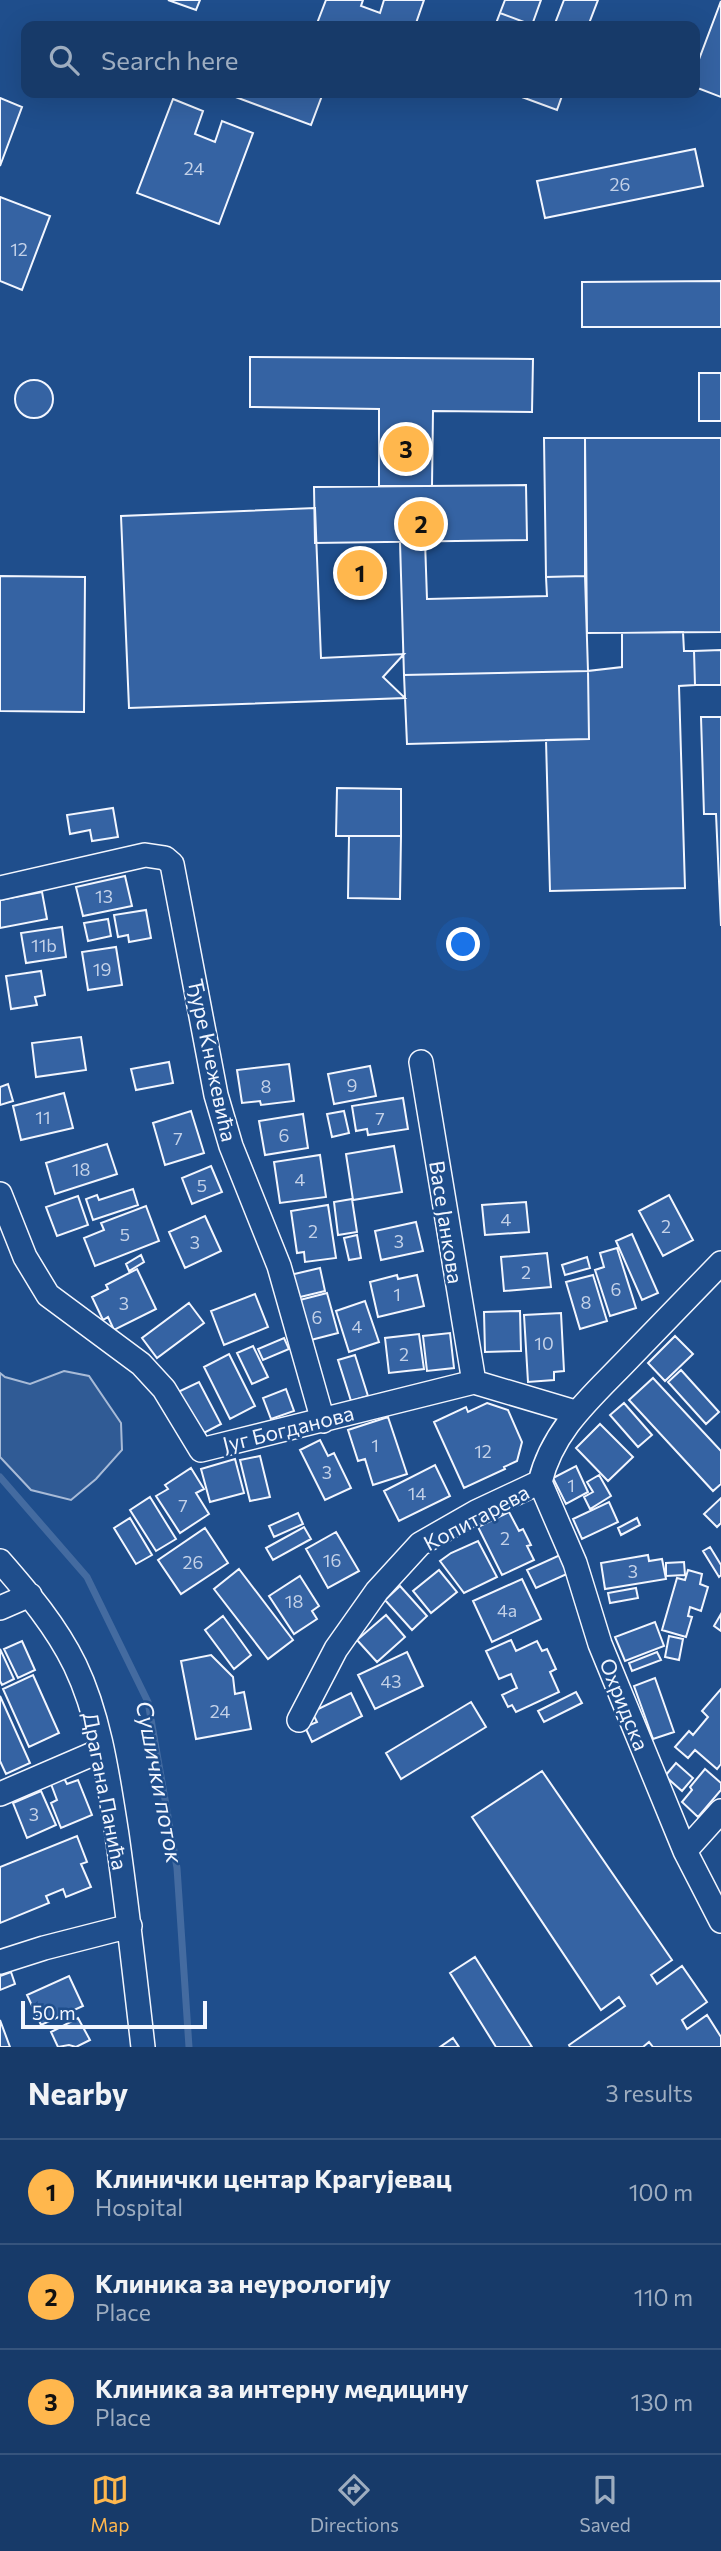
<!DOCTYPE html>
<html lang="en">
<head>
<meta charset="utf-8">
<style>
  :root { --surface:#173a69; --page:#244571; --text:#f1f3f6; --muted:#9eadc0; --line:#36547d; --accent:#ffb74d }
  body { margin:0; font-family:Commissioner,sans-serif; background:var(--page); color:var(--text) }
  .scale { position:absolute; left:21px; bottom:18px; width:186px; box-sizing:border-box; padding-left:7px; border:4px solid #f2f6ff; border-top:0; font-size:19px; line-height:24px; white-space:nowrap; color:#f2f6ff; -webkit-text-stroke:5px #1f4e8c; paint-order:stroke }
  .you { position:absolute; left:464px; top:945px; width:24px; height:24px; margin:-18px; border:5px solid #fff; border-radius:50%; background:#1a73e8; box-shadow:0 0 0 10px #1a73e833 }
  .badge { display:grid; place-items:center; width:46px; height:46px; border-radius:50%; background:var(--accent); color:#111; font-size:23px; font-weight:700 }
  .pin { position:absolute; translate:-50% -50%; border:4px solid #fff; box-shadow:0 2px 7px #0006 }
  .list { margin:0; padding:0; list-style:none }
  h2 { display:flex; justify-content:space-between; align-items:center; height:91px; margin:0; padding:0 28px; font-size:30px }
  h2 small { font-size:23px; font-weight:400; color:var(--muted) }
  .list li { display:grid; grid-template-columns:46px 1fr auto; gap:21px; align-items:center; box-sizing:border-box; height:105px; padding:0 28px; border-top:2px solid var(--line) }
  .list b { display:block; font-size:26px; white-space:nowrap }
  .list p { margin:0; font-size:23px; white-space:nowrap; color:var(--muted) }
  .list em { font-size:23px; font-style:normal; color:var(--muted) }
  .icon { flex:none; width:38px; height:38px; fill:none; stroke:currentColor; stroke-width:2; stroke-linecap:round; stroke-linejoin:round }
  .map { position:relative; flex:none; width:721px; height:2047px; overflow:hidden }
  .search { position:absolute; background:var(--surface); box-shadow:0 7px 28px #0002; left:21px; right:21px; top:21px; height:77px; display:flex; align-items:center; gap:18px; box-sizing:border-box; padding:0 24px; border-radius:14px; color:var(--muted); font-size:26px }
  .sheet { height:406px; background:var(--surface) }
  nav { display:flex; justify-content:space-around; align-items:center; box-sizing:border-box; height:98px; border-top:2px solid var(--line); background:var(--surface); font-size:19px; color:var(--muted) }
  nav a { display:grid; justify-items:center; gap:4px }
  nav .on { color:var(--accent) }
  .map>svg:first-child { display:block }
</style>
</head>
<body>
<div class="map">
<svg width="721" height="2047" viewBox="0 0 721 2047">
  <rect width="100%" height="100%" fill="#1f4e8c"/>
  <path fill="#305b95" stroke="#a8bbd7" stroke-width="2" d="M64 1371 89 1376 121 1423 122 1450 96 1479 71 1500 31 1490 0 1457V1373L5 1377 30 1384Z"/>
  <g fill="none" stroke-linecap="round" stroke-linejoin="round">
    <path stroke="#446ba0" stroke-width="7" d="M0 1477 87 1577 148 1702 177 1868 189 2047"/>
  </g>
  <path fill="#3563a3" stroke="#f2f6ff" stroke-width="2" d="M168 0H200L196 10Z
    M326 0H363L361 6 380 13 384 0H424L415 26H316Z
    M505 0H541L532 25 500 13Z
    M564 0H598L588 26H554Z
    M721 1V97L695 87V70Z
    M500 13 532 25 531 26H495Z
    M231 93H323L311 125 230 95Z
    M511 93H563L557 110Z
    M0 98 22 107 0 166Z
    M173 99 203 111 195 134 215 142 222 121 253 133 219 224 137 193Z
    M695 149 703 186 545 218 537 181Z
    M0 197 50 216 22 290 0 281Z
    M721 281V327H582V282Z
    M250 357 533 359 532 412 433 411 432 486H379V409L250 407Z
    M699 373H721V421H699Z
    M15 399a19 19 0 1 1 38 0a19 19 0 1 1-38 0Z
    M544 438H585V576L546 577Z
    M585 438H721V632L587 633Z
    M526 485 527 540 315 543 314 487Z
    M315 508 321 658 404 654 383 677 405 698 129 708 121 516Z
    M425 541 427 599 547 596 546 577 585 576 588 671 404 675 400 542Z
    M0 576 85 577 84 712 0 711Z
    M683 632 684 651H694L695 685 679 686 685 888 550 891 546 740 589 739 588 671 622 667V633Z
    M721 650V685H695L694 651Z
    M588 671 589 739 407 744 404 675Z
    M701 717H721V926L716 814H704Z
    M337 788 401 789V836H336Z
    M113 808 118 837 92 841 90 830 70 834 67 815Z
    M349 836H401L400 899 348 898Z
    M125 876 132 906 83 916 76 887Z
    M42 892 47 919 0 928V900Z
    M146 910 151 938 129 942 128 935 118 937 114 915Z
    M108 919 111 936 88 941 84 923Z
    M62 927 66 957 26 963 21 933Z
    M116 947 122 985 88 990 82 952Z
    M41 971 45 995 35 997 37 1005 11 1009 6 976Z
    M81 1037 86 1070 36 1077 32 1043Z
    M169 1062 173 1083 136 1090 131 1069Z
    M289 1064 294 1101 261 1105 260 1101 242 1103 237 1070Z
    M370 1066 376 1096 334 1104 328 1074Z
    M8 1084 13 1101 0 1105V1087Z
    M64 1093 73 1128 21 1140 13 1106Z
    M403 1098 408 1129 368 1135 367 1129 356 1131 352 1106Z
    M191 1111 204 1153 165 1165 153 1123Z
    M344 1111 349 1133 332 1137 327 1114Z
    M303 1114 308 1148 265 1155 259 1121Z
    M107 1144 117 1174 55 1194 46 1163Z
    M394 1146 402 1192 353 1200 346 1154Z
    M320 1155 326 1197 280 1203 274 1162Z
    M211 1166 222 1192 192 1204 182 1178Z
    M133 1189 138 1205 93 1220 86 1199 97 1195 99 1200Z
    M669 1195 693 1240 663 1256 639 1211Z
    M78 1196 88 1225 57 1236 46 1207Z
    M352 1199 357 1232 338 1235 334 1202Z
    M526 1202 529 1232 485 1235 482 1205Z
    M328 1205 336 1258 305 1262 304 1252 297 1253 291 1211Z
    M146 1206 159 1241 95 1266 84 1238 104 1230 101 1223Z
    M205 1216 221 1251 185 1268 169 1232Z
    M416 1222 423 1251 381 1260 375 1231Z
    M632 1234 658 1293 642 1300 616 1241Z
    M357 1235 361 1258 349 1260 344 1238Z
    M617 1248 636 1308 610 1316 595 1270 604 1267 600 1253Z
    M547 1253 551 1287 504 1291 501 1257Z
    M141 1255 144 1262 129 1271 126 1264Z
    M587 1257 590 1268 565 1275 562 1265Z
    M320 1268 325 1291 296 1298 290 1275Z
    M137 1269 156 1309 114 1330 108 1317 103 1320 92 1297 108 1289 106 1285Z
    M397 1275 398 1279 417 1275 424 1306 378 1317 370 1282Z
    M593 1275 607 1321 580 1329 566 1282Z
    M327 1293 338 1333 307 1341 296 1301Z
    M255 1294 268 1327 224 1345 211 1311Z
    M365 1301 379 1342 349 1352 336 1311Z
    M189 1303 204 1323 157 1358 142 1338Z
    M520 1311 521 1351 485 1352 484 1312Z
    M561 1313 564 1371 554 1372V1380L528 1382 524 1315Z
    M450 1333 454 1368 427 1371 423 1336Z
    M419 1334 424 1369 389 1373 385 1338Z
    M675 1336 693 1354 665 1381 648 1363Z
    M284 1338 289 1349 263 1360 258 1349Z
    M253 1346 268 1377 252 1384 237 1353Z
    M229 1354 255 1406 230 1419 204 1367Z
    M355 1355 368 1396 351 1401 338 1360Z
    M681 1370 719 1412 706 1424 668 1382Z
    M653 1378 721 1451V1484L713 1491 629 1400Z
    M199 1382 221 1424 200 1435 178 1392Z
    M286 1389 294 1411 271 1419 263 1398Z
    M487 1403 508 1410 522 1442 517 1461 504 1467 505 1469 464 1488 434 1422 466 1407 468 1412Z
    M624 1403 652 1435 638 1447 610 1415Z
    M388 1417 407 1474 373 1485 365 1459 358 1461 348 1430Z
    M600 1424 633 1457 608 1481 576 1448Z
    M320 1440 328 1456 334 1453 351 1488 325 1500 300 1450Z
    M260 1456 270 1497 250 1501 240 1460Z
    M235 1459 244 1493 210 1502 201 1469Z
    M435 1465 450 1496 399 1521 384 1491Z
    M576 1466 588 1492 566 1504 553 1478Z
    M191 1468 204 1489 196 1493 209 1514 180 1533 156 1496 168 1489 165 1485Z
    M599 1475 611 1496 590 1509 584 1497 593 1492 587 1482Z
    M150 1497 176 1539 156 1551 130 1510Z
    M721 1498V1523L717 1527 704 1514Z
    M609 1502 618 1522 582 1539 573 1519Z
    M509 1512 519 1531 523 1529 531 1545 527 1546 534 1560 502 1575 478 1527Z
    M298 1513 303 1524 274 1537 269 1526Z
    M130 1518 152 1555 136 1564 114 1528Z
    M637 1518 640 1525 621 1535 618 1528Z
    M304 1527 311 1539 273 1560 266 1548Z
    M205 1528 228 1563 181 1594 158 1560Z
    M336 1532 359 1571 328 1588 306 1549Z
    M478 1541 497 1577 464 1593 440 1561 451 1553Z
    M710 1547 721 1565V1575L719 1577 703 1551Z
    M560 1555 569 1573 536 1588 527 1570Z
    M648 1555 649 1561 662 1559 666 1579 605 1589 601 1563Z
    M684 1562 685 1575 666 1576V1563Z
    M239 1569 293 1640 268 1659 214 1589Z
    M439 1570 457 1592 431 1613 413 1591Z
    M688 1570 702 1574 700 1584 708 1587 701 1611 690 1607 688 1616 692 1617 686 1637 662 1630 677 1578 685 1580Z
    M300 1576 319 1606 312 1611 317 1619 294 1634 269 1596Z
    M522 1579 541 1619 492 1642 473 1601Z
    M400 1586 427 1616 412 1630 385 1600Z
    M636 1588 638 1598 610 1603 608 1593Z
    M721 1614V1631L714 1626Z
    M386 1615 405 1637 377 1662 357 1640Z
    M223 1616 251 1655 234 1669 205 1630Z
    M655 1622 664 1646 625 1661 615 1637Z
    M669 1636 683 1639 679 1660 665 1657Z
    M511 1640 516 1651 537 1641 542 1651 547 1649 556 1669 550 1672 559 1692 516 1712 512 1705 508 1707 502 1695 517 1688 511 1674 499 1679 486 1651Z
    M22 1641 35 1670 18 1678 4 1649Z
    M0 1649 14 1679 2 1685 0 1681Z
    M407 1652 423 1686 375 1709 358 1675Z
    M657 1652 661 1660 632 1671 629 1663Z
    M211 1655 233 1677 235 1694 244 1692 251 1729 196 1739 181 1661Z
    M33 1675 59 1733 29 1747 3 1689Z
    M655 1678 674 1732 653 1739 634 1686Z
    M721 1689V1764L717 1769 695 1750 688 1758 675 1747 689 1731 693 1735 708 1717 702 1711Z
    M576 1692 582 1703 544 1722 538 1711Z
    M351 1693 362 1716 312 1742 305 1727 317 1722 312 1712Z
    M0 1696 30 1763 6 1774 0 1761Z
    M471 1702 486 1727 401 1779 386 1753Z
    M676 1763 693 1778 682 1791 665 1776Z
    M705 1769 721 1783V1790L698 1817 682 1802 692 1790 690 1787Z
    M542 1771 672 1960 651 1975 657 1984 682 1966 707 2002 682 2020 687 2029 707 2015 721 2037V2047H653L649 2042 643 2047H570L569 2045 625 2006 619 1997 601 2010 472 1817Z
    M64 1778 67 1784 78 1780 92 1815 61 1828 51 1803 57 1800 51 1784Z
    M41 1791 56 1825 27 1838 13 1803Z
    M77 1836 87 1862 81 1864 91 1887 66 1897 63 1889 46 1896 49 1903 0 1923V1867Z
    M475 1957 532 2047H496L450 1973Z
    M11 1972 15 1984 0 1990V1976Z
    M69 1976 83 2006 41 2025 27 1995Z
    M78 2018 90 2040 76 2047 69 2045 58 2047 51 2032Z
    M0 2020 10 2047H0Z
    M453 2038 459 2047H440Z"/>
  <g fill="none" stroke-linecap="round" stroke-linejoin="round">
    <g stroke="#f2f6ff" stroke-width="26">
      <path id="minor" d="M0 888 145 855 165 858 172 864 216 1095 231 1146 279 1266 323 1421
        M421 1062 474 1382
        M0 1194 25 1257 48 1295 141 1364 164 1389 201 1450 474 1382 575 1412
        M540 1482 575 1563 600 1644 685 1851 721 1921
        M540 1482C553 1428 593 1396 630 1357 661 1325 691 1294 721 1263
        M0 1561C28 1593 56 1626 75 1665 100 1717 108 1778 117 1835 127 1906 135 1976 143 2047
        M0 1608 30 1595
        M299 1720 336 1649 377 1591 420 1544 476 1512 540 1482
        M0 1794 102 1750
        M685 1851 721 1811
        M0 1962 44 1948 130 1926"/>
    </g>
    <use href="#minor" stroke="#1f4e8c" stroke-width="23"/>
  </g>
  <g text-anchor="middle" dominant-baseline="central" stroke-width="5" stroke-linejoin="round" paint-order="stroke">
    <g font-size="18" fill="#c3d1e8">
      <text x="194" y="168">24</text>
      <text x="620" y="184">26</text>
      <text x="19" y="249">12</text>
      <text x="104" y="896">13</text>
      <text x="44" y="945">11b</text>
      <text x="102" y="969">19</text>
      <text x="352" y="1085">9</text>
      <text x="266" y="1086">8</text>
      <text x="43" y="1117">11</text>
      <text x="380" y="1118">7</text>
      <text x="284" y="1135">6</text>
      <text x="178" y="1138">7</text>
      <text x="81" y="1169">18</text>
      <text x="300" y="1179">4</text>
      <text x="202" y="1185">5</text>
      <text x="506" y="1219">4</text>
      <text x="666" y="1226">2</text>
      <text x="313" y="1231">2</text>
      <text x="125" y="1234">5</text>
      <text x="399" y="1241">3</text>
      <text x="195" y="1242">3</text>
      <text x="526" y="1272">2</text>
      <text x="616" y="1289">6</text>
      <text x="397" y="1294">1</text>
      <text x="586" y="1302">8</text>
      <text x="124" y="1303">3</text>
      <text x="317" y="1317">6</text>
      <text x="357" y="1326">4</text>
      <text x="544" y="1343">10</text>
      <text x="404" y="1354">2</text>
      <text x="375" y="1445">1</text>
      <text x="483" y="1451">12</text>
      <text x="327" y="1472">3</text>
      <text x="571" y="1485">1</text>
      <text x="417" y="1493">14</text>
      <text x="183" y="1505">7</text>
      <text x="505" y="1538">2</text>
      <text x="332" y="1560">16</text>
      <text x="193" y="1562">26</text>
      <text x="633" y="1571">3</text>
      <text x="294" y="1601">18</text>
      <text x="507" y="1610">4a</text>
      <text x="391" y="1681">43</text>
      <text x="220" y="1711">24</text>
      <text x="34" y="1814">3</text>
    </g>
    <g font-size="21" fill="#f2f6ff" stroke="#1f4e8c">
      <text transform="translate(213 1060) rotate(78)">Ђуре Кнежевића</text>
      <text transform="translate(447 1222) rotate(81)">Васе Јанкова</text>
      <text transform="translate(288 1428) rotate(-14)">Југ Богданова</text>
      <text transform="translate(476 1517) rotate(-28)">Копитарева</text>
      <text transform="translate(625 1704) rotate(68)">Охридска</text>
      <text transform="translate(106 1791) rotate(79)">Драгана Панића</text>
    </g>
    <g font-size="23" font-style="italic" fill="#f2f6ff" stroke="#1f4e8c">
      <text transform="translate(160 1782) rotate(79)">Сушички поток</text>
    </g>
  </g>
</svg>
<div class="scale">50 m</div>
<div class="you"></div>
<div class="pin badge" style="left:360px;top:573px">1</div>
<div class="pin badge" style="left:421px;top:524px">2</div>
<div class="pin badge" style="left:406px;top:449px">3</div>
<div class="search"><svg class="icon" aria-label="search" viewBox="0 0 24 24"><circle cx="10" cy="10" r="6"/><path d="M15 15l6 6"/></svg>Search here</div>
</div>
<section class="sheet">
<h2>Nearby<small>3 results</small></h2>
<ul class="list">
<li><span class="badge">1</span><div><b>Клинички центар Крагујевац</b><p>Hospital</p></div><em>100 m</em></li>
<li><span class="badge">2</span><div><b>Клиника за неурологију</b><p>Place</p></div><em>110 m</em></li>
<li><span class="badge">3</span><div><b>Клиника за интерну медицину</b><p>Place</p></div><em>130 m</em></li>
</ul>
</section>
<nav>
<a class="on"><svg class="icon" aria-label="map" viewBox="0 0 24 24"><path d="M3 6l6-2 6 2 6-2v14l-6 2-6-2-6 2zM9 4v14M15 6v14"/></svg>Map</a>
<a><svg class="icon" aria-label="directions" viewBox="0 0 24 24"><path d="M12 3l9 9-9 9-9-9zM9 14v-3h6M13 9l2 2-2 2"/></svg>Directions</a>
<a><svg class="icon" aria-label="saved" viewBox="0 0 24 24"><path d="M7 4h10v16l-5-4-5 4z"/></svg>Saved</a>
</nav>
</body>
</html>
